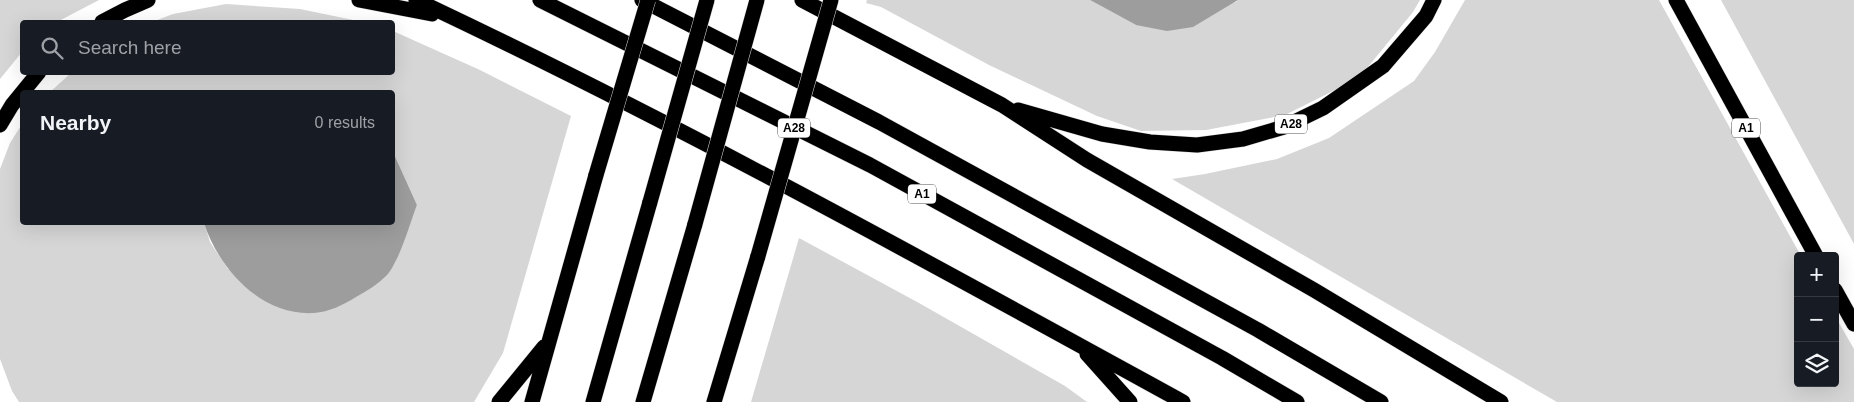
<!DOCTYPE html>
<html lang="en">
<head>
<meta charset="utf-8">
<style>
  :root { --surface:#171b24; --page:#20242c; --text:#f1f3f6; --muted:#9ea1a6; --line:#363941 }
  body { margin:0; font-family:Arial,sans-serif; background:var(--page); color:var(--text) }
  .controls { position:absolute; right:15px; bottom:15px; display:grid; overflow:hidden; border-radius:5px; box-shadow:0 5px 20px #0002 }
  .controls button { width:45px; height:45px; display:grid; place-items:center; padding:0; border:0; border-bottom:1px solid var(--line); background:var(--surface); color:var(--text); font:25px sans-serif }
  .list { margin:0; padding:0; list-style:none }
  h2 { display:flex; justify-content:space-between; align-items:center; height:65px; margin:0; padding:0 20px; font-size:21px }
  h2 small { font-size:16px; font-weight:400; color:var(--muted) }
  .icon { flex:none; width:28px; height:28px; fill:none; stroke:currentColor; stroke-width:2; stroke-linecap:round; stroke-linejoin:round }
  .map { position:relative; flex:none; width:1854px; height:402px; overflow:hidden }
  .search { position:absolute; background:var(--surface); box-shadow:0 5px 20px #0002; left:20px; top:20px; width:375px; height:55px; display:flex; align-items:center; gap:12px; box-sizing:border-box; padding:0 18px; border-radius:5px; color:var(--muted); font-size:19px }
  .panel { position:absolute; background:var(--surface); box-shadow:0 5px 20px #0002; left:20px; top:90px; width:375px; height:135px; border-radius:5px }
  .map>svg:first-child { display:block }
</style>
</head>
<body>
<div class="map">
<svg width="1854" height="402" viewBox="0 0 1854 402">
  <rect width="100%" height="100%" fill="#fff"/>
  <path fill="#d6d6d6" d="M0 0H99L57 22H22V52L0 79Z
    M867 0H1090L1136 25 1236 2 1238 0H1420L1413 12 1367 68 1337 89 1285 115 1206 130 1141 131 1097 116 989 65 881 7 866 3Z
    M1465 0H1659L1801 256H1798V383H1835V316L1854 349V402H1557L1172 179 1205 174 1277 159 1329 138 1414 81 1435 52Z
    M1721 0H1854V244Z
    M226 4 300 9 363 22H152L173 14Z
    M393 31 480 70 571 116 503 353 474 402H19L12 391 0 359V169L10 143 22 124V222L204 223 210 242 228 269 388 274 395 263 417 205 393 152 392 92H50L71 73 392 72Z
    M799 238 919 303 1065 386 1087 402H751Z"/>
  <path fill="#9d9d9d" d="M1090 0H1238L1193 27 1167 31 1136 25Z
    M393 152 417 205C410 223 399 262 387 275 378 284 367 291 356 297 343 305 329 312 314 313 261 316 219 269 204 223L392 222Z"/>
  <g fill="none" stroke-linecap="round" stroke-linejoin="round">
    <g stroke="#dbdbdb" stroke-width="16">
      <path id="highway" d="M359 0 432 14
        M416 0C677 123 930 263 1183 402
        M540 0 870 165 1222 358 1297 402
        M642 0 879 122 1258 330 1381 402
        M802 0 1002 105 1087 160 1314 290 1501 402
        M1676 0 1816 256
        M102 22 125 10 148 0
        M1018 110 1102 134 1150 142 1197 145 1243 139 1284 127 1323 108 1383 66 1426 16 1434 0
        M0 125 12 105 39 72
        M1835 290 1854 324
        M1087 354 1130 402
        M499 402 544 347
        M532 402 596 175
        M593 402 650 202
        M643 402 695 224
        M714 402 758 256"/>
    </g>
    <use href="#highway" stroke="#000" stroke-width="15"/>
    <g stroke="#dbdbdb" stroke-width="16" stroke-linecap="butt">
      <path id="highway-bridge" d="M596 175 648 0
        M650 202 707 0
        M695 224 757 0
        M758 256 831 0"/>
    </g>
    <use href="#highway-bridge" stroke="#000" stroke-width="15"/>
  </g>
  <g text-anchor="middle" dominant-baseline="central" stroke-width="4" stroke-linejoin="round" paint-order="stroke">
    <g fill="#fff" stroke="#4c4c4c" stroke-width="1">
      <rect x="1275" y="114.5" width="32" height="19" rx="4"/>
      <rect x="778" y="118.5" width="32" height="19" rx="4"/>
      <rect x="1732" y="118.5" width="28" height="19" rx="4"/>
      <rect x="908" y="184.5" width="28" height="19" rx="4"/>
    </g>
    <g font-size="12" font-weight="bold" fill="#000">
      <text x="1291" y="124">A28</text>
      <text x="794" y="128">A28</text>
      <text x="1746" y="128">A1</text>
      <text x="922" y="194">A1</text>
    </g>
  </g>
</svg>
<div class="controls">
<button>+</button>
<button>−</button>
<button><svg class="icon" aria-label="layers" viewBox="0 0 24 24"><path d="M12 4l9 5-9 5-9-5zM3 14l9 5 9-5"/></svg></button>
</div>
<div class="search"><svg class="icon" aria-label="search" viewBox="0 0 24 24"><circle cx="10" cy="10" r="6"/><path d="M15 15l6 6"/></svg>Search here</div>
<section class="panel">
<h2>Nearby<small>0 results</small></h2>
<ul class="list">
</ul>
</section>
</div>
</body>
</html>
